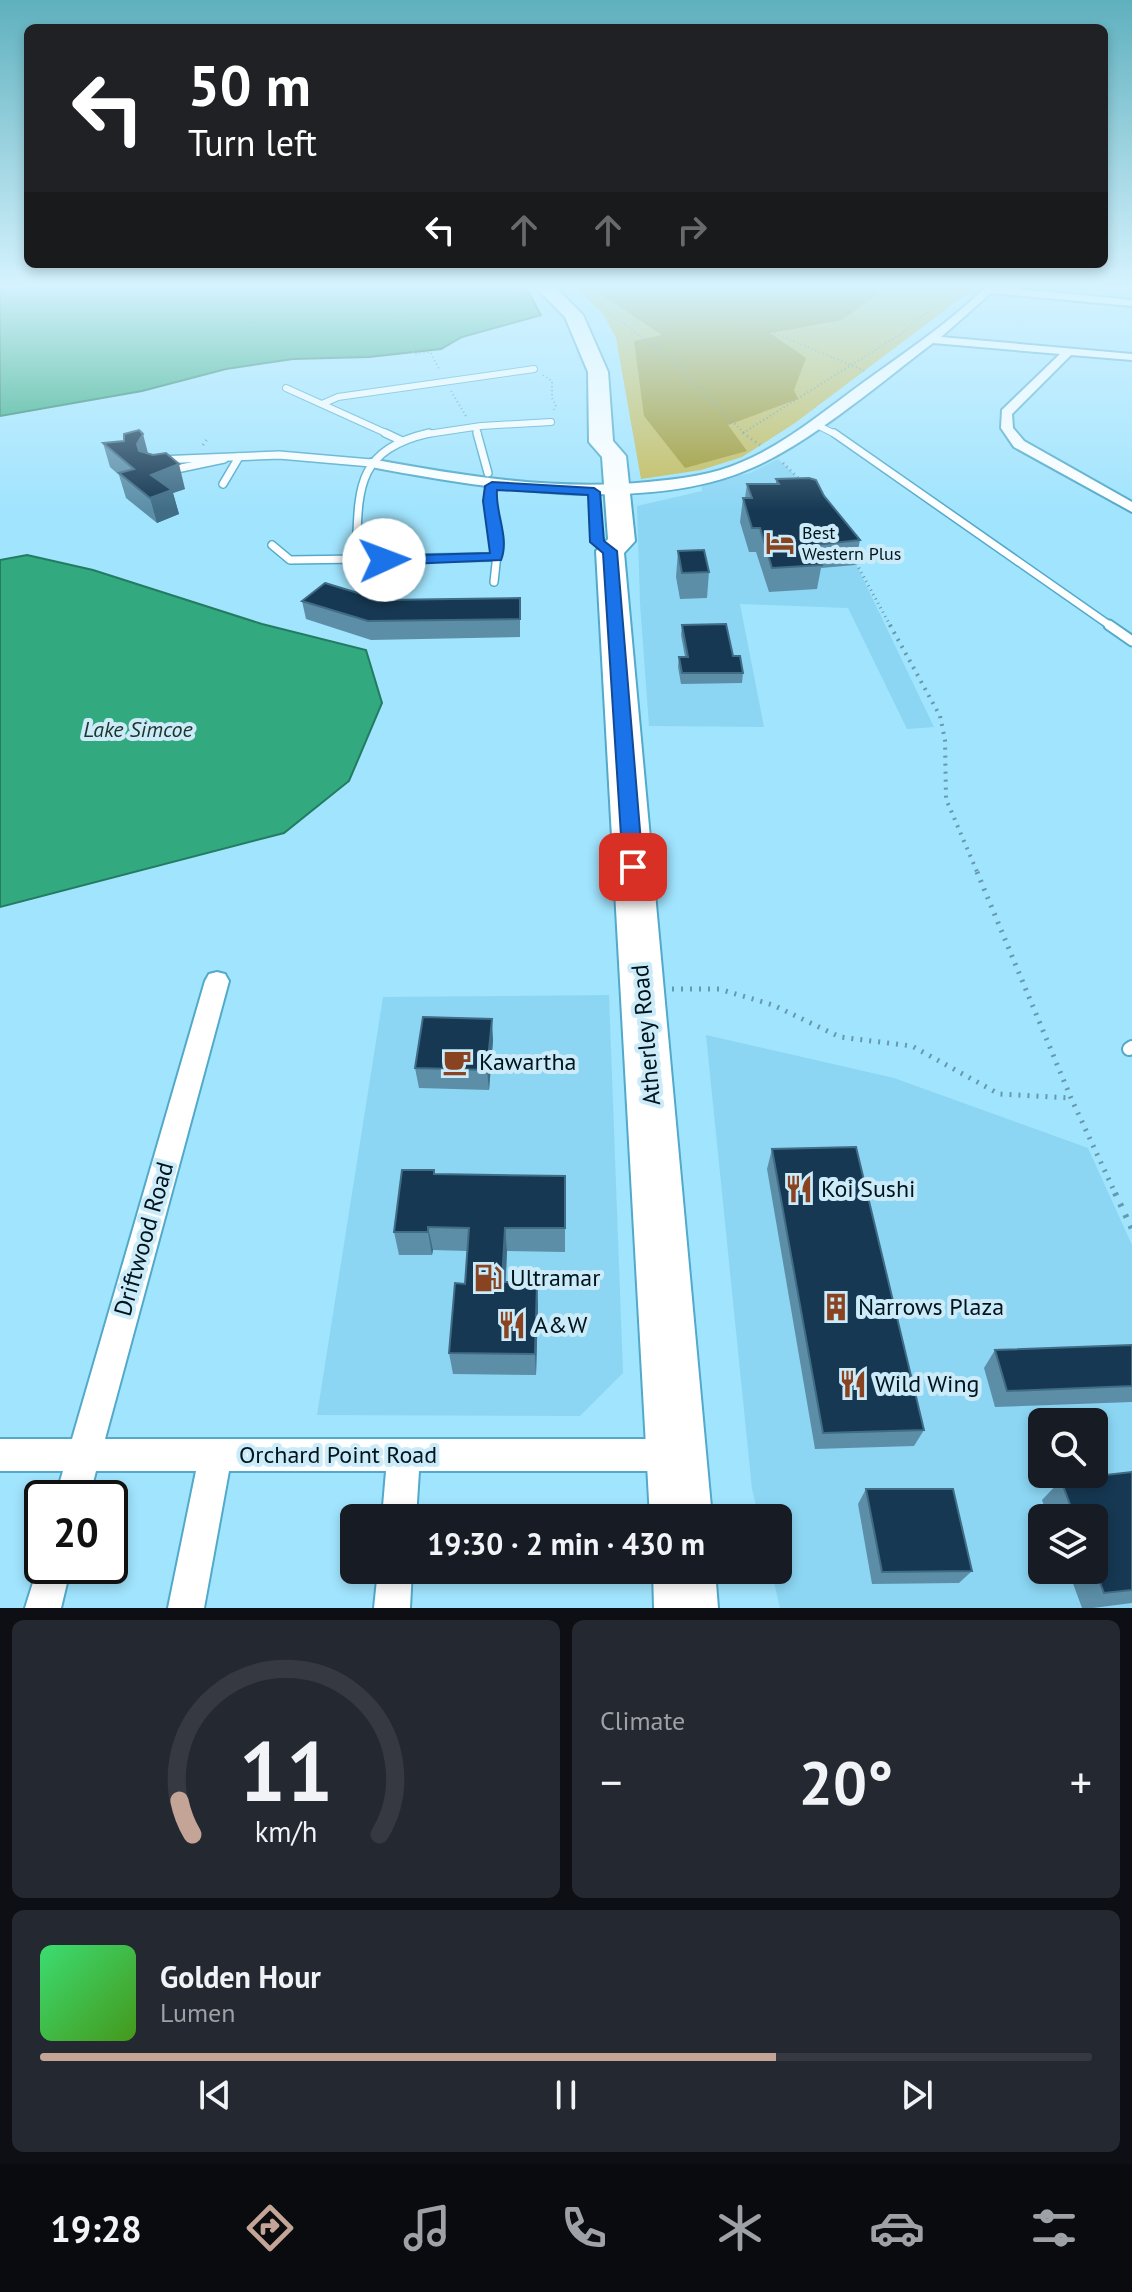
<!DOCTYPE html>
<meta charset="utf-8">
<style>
:root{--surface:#171b24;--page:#242831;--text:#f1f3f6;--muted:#9ea1a6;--line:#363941;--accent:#c3a496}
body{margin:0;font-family:"PT Sans",sans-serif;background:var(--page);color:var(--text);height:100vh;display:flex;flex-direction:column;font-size:30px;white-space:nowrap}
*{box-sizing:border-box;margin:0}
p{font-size:26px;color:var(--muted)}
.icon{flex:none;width:44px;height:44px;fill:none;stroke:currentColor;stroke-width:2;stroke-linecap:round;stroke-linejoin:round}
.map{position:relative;height:1608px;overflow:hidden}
.drawer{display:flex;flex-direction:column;gap:12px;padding:12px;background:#0d0f14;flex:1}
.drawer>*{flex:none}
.banner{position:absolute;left:24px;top:24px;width:1084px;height:244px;border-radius:12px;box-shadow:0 4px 12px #0003;background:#202124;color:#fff;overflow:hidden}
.fabs{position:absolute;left:1028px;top:1408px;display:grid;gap:16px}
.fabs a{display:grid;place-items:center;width:80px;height:80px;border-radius:12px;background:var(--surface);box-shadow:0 4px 12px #0003;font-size:40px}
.speed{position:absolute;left:24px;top:1480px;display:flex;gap:16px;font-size:40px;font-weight:700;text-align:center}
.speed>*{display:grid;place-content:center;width:104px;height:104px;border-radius:50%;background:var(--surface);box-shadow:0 4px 12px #0003;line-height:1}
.speed .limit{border:4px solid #111;border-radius:12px;background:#fff;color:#111}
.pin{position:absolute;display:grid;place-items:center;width:68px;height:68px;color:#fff;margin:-34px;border-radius:16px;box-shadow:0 4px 12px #0006}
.me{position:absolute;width:88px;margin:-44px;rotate:88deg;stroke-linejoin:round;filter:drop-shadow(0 0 6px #0008)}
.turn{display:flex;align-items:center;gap:28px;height:168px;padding:0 32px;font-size:36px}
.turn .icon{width:104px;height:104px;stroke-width:2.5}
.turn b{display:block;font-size:56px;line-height:68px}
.lanes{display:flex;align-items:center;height:76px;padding:0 32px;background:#0003;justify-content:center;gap:40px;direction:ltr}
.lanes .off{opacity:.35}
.big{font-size:60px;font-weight:800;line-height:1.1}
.drawer .tile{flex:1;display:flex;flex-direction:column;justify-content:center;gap:12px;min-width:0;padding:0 28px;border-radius:12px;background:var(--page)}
.drawer .dial{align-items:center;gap:0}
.dial svg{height:208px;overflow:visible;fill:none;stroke:var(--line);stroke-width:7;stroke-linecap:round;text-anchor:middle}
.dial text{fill:var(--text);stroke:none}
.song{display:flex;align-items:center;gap:24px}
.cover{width:96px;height:96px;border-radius:12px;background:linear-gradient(135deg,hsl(140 70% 55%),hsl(100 70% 35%))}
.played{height:8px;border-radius:4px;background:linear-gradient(90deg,var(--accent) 70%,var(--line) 70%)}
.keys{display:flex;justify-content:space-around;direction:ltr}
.heat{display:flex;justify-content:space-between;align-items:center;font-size:44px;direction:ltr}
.drawer .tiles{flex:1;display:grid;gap:12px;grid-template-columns:1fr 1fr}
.tile:last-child{grid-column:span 2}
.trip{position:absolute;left:340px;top:1504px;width:452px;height:80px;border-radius:12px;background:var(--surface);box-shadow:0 4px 12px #0003;font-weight:800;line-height:80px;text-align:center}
.menu{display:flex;height:128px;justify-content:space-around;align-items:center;background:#090b0e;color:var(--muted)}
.menu .icon{width:56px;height:56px}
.menu .on{color:var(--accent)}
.menu b{font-size:36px;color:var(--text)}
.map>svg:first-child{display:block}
</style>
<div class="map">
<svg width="1132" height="1608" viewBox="0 0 1132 1608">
<rect width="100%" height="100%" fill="#a1e4fe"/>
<g fill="#8cd6f4" fill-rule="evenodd">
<polygon points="778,459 796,476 856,564 934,727 907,729 848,608 740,604 764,727 649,726 640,603 637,506 702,491 701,484 750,473"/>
<polygon points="609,995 623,1373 580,1416 317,1415 383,997"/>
<path d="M706 1035 894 1078 1088 1148 1132 1245V1608H780L771 1570H778V1518H759L752 1489ZM1042 1422H1094V1474H1042ZM1042 1518H1094V1570H1042Z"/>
</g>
<polygon fill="#c4bc5d" points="573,286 977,286 795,423 742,457 701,470 641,479 616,338 603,314"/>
<polygon fill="#a29931" points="588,286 890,286 842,320 770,333 806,358 794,390 798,399 728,425 747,451 685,468 644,416 634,341 662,335"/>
<g fill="#32a97f" stroke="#237c62" stroke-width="2">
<polygon points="0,286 520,286 529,293 541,315 462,337 441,349 369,357 293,359 226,369 142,391 0,416"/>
<polygon points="27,555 93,570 262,624 366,650 382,703 349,781 284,833 0,907 0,560"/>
</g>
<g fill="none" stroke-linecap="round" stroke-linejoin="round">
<defs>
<g id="lane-far3">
<polyline points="286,388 390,435"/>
<polyline points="322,404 338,397 534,369"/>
<polyline points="815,424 837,435"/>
<polyline points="476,428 478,435"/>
<polyline points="421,435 481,426 551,422"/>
</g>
<g id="lane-far2">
<polyline points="385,433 400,440"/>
<polyline points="477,433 488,473"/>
<polyline points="834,433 1112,627"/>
<polyline points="158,460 279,455 371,463"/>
<polyline points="167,471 224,459"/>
<polyline points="223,484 239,457"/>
<polyline points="492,486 490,501 498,545 494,582"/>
<polyline points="272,545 290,560 497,557"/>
<path d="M356 561C359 493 352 451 429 433"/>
</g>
<polyline id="lane-far1" points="1109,625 1132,641"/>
<polyline id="lane" points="1129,1049 1132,1047"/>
<g id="street">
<path d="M987 286 1132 300V306L991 293 941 337 1132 354V360L1071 355 1012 414 1013 428 1024 441 1132 502V512L1014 447 1001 428 1002 410 1060 354 933 343C880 383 814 440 754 467 647 516 483 488 371 467L364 463 371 459C463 476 554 491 648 482 680 479 713 475 742 462 787 443 824 411 864 382 907 351 949 323 987 286Z"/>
<polygon points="217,972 225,974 229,981 105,1439 673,1439 685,1443 689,1455 685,1467 673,1471 419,1471 416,1518 382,1518 386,1471 229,1471 204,1608 168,1608 196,1471 96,1471 89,1498 55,1498 63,1471 0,1471 0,1439 72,1439 205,981 209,974"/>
<polygon points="42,1554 42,1566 71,1566 61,1608 25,1608"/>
<polygon points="378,1570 412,1570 410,1608 374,1608"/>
</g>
<g id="highway">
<polygon points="534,286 554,286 583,315 608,372 613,441 626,456 635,541 624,553 712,1518 650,1518 596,551 608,539 602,457 589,442 588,372 565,317"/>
<polygon points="653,1570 715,1570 718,1608 654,1608"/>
</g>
</defs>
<use href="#lane-far3" stroke="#52a9c9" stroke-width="8"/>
<use href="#lane-far2" stroke="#52a9c9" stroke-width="10"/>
<use href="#lane-far1" stroke="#52a9c9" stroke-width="13"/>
<use href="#lane" stroke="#52a9c9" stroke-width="16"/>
<use href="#street" stroke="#52a9c9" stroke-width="4"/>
<use href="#highway" stroke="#52a9c9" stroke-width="4"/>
<g stroke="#6799ad" stroke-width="2" stroke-dasharray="1 3" stroke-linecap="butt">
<polyline points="574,286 673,361 746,435"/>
<polyline points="680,286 705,300"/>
<polyline points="766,286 705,300 755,325 865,371"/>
<polyline points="399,310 414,354 430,352 439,369"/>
<polyline points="543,375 552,381 552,398 556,405 553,412"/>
<polyline points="451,391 467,418"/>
<polyline points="743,433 904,332 957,286"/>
</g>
<g stroke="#6799ad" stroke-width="3" stroke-dasharray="1 4" stroke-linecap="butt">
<polyline points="743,433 760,445"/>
<polyline points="203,445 208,438"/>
<polyline points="783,463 802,482"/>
<polyline points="854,559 891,627"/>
</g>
<polyline stroke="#6799ad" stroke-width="4" stroke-dasharray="2 6" stroke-linecap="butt" points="890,625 940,716 945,740 946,799 978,874"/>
<g stroke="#6799ad" stroke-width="5" stroke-dasharray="2 7" stroke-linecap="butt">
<polyline points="977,872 1071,1098 1116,1195"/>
<polyline points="672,989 719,989 773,1005 840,1037 912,1046 999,1094 1071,1098"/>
</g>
<polyline stroke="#6799ad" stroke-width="6" stroke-dasharray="3 9" stroke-linecap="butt" points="1115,1193 1132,1229"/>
<use href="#lane-far3" stroke="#fff" stroke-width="6"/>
<use href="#lane-far2" stroke="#fff" stroke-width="7"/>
<use href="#lane-far1" stroke="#fff" stroke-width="9"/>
<use href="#lane" stroke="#fff" stroke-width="12"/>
<use href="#street" fill="#fff" fill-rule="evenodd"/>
<use href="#highway" fill="#fff" fill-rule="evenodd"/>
</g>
<g fill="#5c8ea8">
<polygon points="103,443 148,454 185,489 173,493 179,514 157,523 126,498 119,475 110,467"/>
<polygon points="776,479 824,496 860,540 855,565 821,568 817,589 769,592 756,552 749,552 740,522 743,498 745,498 747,484 776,484"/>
<polygon points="678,551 709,572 707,598 680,599 676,577"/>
<polygon points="520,598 520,637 371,640 306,619 302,601"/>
<polygon points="682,625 733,656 743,673 742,683 681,684 678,667 679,657 685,657 681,635"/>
<polygon points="493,1040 489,1090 419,1088 415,1068"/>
<polygon points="772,1149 924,1430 914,1446 815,1449 767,1169"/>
<polygon points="435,1174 565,1176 565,1252 507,1251 506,1282 538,1305 536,1375 453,1374 449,1353 465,1284 467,1251 433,1250 432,1255 399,1255 394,1232"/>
<polygon points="1132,1345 1132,1402 995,1407 984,1368 995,1350"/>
<polygon points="1132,1472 1132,1603 1093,1608 1082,1608 1068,1570 1094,1570 1094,1518 1048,1518 1042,1500 1061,1480"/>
<polygon points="866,1489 972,1571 959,1583 872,1584 858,1504"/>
</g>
<g fill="#406c86">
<polygon points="143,434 149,457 144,468 137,444"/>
<polygon points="179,464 185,489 173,493 179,514 157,523 150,498 151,475"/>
<polygon points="492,1019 493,1040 489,1090 487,1070"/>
<polygon points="428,1227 433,1250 432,1255 428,1232"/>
<polygon points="505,1228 507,1251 504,1305 502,1282"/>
<polygon points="537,1282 538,1305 536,1375 535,1354"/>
</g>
<g fill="#163852" stroke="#406c86" stroke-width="2">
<polygon points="139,430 143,434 137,444 139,451 153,455 166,453 179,464 151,475 172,490 150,498 119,473 134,469 103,443 124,441 124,434"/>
<polygon points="809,478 816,480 824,496 860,540 814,545 822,565 772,568 760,528 752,528 743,498 752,498 747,484 779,484 776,479"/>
<polygon points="704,550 709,572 682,573 678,551"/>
<polygon points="325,583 381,600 520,598 520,619 368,621 302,601"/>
<polygon points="726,624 733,656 740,656 743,673 682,673 679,657 688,657 682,625"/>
<polygon points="423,1017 492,1019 487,1070 415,1068"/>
<polygon points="856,1147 924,1430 823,1433 772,1149"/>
<polygon points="402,1170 434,1170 434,1174 565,1176 565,1228 505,1228 502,1282 537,1282 535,1354 449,1353 455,1283 465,1284 469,1228 428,1227 428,1232 394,1232"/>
<polygon points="1132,1345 1132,1386 1007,1391 995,1350"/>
<polygon points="1132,1472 1132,1590 1104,1593 1094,1567 1094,1518 1075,1518 1061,1480"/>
<polygon points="866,1489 953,1489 972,1571 882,1572"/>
</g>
<linearGradient id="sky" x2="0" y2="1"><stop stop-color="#5fb0be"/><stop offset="0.56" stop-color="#d5f3ff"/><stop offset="1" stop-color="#d5f3ff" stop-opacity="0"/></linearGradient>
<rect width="1132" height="511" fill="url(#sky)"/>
<path fill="#1a73e8" stroke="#114b97" stroke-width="2" d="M492 482 594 488 600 492 604 541 617 551 643 867 640 872 633 874 623 867 603 553 590 542 588 495 497 490C495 513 510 538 501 560L384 565 377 560 384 556 490 553 483 501 485 486Z"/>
<defs>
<symbol id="hotel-bare" viewBox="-9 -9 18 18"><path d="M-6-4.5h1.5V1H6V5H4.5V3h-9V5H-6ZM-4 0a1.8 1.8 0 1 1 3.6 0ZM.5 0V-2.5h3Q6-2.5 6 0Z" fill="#8a4321" stroke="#cbebf9" stroke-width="2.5" paint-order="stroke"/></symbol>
<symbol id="cafe-bare" viewBox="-9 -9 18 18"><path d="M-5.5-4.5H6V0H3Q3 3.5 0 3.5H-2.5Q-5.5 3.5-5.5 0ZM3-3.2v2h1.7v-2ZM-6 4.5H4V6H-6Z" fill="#8a4321" stroke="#cbebf9" stroke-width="2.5" paint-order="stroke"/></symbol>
<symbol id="restaurant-bare" viewBox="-9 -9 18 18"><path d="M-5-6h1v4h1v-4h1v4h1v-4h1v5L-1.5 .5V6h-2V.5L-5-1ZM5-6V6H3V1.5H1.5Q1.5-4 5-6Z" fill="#8a4321" stroke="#cbebf9" stroke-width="2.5" paint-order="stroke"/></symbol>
<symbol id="fuel-bare" viewBox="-9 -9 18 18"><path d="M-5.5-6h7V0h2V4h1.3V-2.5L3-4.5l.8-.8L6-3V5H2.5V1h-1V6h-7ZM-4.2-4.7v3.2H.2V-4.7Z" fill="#8a4321" stroke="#cbebf9" stroke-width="2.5" paint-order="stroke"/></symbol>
<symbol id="building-bare" viewBox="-9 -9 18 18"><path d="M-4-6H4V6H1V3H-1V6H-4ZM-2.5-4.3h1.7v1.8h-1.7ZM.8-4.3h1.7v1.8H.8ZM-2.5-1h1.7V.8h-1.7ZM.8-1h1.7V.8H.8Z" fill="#8a4321" stroke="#cbebf9" stroke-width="2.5" paint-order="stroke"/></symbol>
</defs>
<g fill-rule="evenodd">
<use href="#hotel-bare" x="760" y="523" width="40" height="40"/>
<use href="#cafe-bare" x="437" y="1042" width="40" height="40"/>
<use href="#restaurant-bare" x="779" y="1169" width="40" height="40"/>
<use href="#fuel-bare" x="468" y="1258" width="40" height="40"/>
<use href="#building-bare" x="816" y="1287" width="40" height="40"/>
<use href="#restaurant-bare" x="492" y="1305" width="40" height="40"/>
<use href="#restaurant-bare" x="833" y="1364" width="40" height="40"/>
</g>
<g text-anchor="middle" stroke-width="8" stroke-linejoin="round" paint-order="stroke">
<g font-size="18" fill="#00141d" stroke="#cbebf9" text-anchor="start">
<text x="802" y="539">Best<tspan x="802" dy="21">Western Plus</tspan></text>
</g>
<g font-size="22" font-style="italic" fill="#1d352b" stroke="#cbebf9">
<text x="138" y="737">Lake Simcoe</text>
</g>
<g font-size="24" fill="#00141d" stroke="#cbebf9">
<text transform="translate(646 1035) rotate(-95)" y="8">Atherley Road</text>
<text transform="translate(144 1239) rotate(-74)" y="8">Driftwood Road</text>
<text x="338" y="1463">Orchard Point Road</text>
</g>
<g font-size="24" fill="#00141d" stroke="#cbebf9" text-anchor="start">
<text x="479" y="1070">Kawartha</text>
<text x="821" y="1197">Koi Sushi</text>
<text x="510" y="1286">Ultramar</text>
<text x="858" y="1315">Narrows Plaza</text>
<text x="534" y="1333">A&amp;W</text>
<text x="875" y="1392">Wild Wing</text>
</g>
</g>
</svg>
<div class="fabs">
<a><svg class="icon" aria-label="search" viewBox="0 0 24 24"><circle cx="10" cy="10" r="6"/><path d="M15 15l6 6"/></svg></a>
<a><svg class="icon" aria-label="layers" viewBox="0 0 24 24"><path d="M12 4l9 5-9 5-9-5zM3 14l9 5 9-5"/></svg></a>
</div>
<div class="speed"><div class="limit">20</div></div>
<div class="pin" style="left:633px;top:867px;background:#d93025"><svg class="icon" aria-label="arrive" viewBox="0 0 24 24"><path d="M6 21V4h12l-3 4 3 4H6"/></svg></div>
<svg class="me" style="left:384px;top:560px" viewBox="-20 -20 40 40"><circle r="19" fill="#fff"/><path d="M0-13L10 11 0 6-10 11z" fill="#1a73e8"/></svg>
<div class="trip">19:30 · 2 min · 430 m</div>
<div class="banner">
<div class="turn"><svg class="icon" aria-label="left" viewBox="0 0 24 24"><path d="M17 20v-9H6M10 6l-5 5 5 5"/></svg><div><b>50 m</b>Turn left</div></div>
<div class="lanes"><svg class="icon" aria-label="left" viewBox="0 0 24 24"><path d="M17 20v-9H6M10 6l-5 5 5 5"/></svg><svg class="icon off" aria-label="ahead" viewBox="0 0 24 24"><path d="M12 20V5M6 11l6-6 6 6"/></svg><svg class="icon off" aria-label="ahead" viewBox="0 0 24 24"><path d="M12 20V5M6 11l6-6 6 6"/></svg><svg class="icon off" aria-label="right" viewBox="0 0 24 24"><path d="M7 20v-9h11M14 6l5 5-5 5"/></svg></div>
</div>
</div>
<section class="drawer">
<div class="tiles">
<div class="tile dial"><svg viewBox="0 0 100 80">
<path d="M14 69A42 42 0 1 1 86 69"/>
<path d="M14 69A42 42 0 0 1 9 56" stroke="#c3a496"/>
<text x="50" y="56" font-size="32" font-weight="700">11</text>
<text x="50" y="72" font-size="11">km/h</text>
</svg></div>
<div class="tile"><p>Climate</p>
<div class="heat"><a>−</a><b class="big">20°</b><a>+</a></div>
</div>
<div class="tile">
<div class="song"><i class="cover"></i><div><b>Golden Hour</b><p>Lumen</p></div></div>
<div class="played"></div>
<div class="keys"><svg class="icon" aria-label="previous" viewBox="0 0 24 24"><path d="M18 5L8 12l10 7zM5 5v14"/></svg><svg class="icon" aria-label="pause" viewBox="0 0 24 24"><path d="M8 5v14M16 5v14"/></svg><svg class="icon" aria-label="next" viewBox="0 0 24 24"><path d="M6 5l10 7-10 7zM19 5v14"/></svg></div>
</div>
</div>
</section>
<nav class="menu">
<b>19:28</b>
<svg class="icon on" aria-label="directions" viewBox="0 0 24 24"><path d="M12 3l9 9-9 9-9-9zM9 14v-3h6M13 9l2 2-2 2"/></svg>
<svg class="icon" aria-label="music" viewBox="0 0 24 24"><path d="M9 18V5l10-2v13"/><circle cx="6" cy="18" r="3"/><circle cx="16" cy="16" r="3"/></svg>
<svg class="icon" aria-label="phone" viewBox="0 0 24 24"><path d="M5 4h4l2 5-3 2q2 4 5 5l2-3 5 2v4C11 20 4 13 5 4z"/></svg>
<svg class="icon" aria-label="climate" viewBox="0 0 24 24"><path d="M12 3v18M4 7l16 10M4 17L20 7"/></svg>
<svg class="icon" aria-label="car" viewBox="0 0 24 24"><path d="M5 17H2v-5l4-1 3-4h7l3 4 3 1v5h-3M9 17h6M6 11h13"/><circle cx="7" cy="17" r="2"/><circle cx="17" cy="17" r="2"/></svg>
<svg class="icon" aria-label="filters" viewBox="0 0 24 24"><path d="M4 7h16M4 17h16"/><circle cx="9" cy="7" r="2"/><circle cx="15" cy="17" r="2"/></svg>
</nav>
